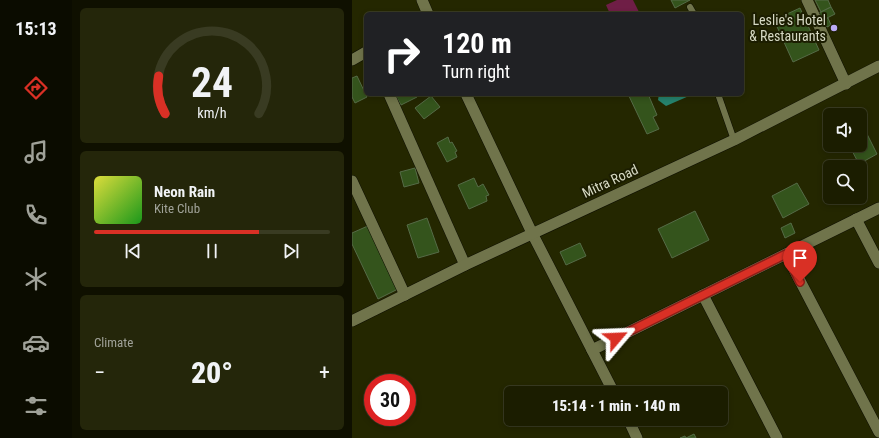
<!DOCTYPE html>
<meta charset="utf-8">
<style>
:root{--surface:#1b1d00;--page:#24260a;--text:#f1f3f6;--muted:#a0a299;--line:#393b22;--accent:#d93025}
body{margin:0;font-family:"Roboto Condensed",sans-serif;background:var(--page);color:var(--text);height:100vh;display:flex;flex-direction:column;font-size:15px;white-space:nowrap}
*{box-sizing:border-box;margin:0}
p{font-size:13px;color:var(--muted)}
.icon{flex:none;width:22px;height:22px;fill:none;stroke:currentColor;stroke-width:2;stroke-linecap:round;stroke-linejoin:round}
.map{position:relative;flex:1;overflow:hidden}
.sheet{display:flex;flex-direction:column;gap:8px;padding:8px;background:#0f1000;width:280px}
.sheet>*{flex:none}
.banner{position:absolute;left:12px;top:12px;width:380px;height:84px;border-radius:6px;box-shadow:0 2px 6px #0003,0 0 0 1px var(--line);background:#202124;color:#fff;overflow:hidden}
.fabs{position:absolute;left:471px;top:108px;display:grid;gap:8px}
.fabs a{display:grid;place-items:center;width:44px;height:44px;border-radius:6px;background:var(--surface);box-shadow:0 2px 6px #0003,0 0 0 1px var(--line);font-size:20px}
.speed{position:absolute;left:12px;top:374px;display:flex;gap:8px;font-size:20px;font-weight:700;text-align:center}
.speed>*{display:grid;place-content:center;width:52px;height:52px;border-radius:50%;background:var(--surface);box-shadow:0 2px 6px #0003,0 0 0 1px var(--line);line-height:1}
.speed .limit{border:6px solid #d22;background:#fff;color:#111}
.pin{position:absolute;display:grid;place-items:center;width:34px;height:34px;color:#fff;margin:-41px -17px;border-radius:50% 50% 50% 0;rotate:-45deg;box-shadow:0 0 4px #0007}
.pin .icon{rotate:45deg}
.me{position:absolute;width:44px;margin:-22px;rotate:64deg;stroke-linejoin:round;filter:drop-shadow(0 0 3px #0008)}
.turn{display:flex;align-items:center;gap:14px;height:84px;padding:0 12px;font-size:18px}
.turn .icon{width:52px;height:52px;stroke-width:2.5}
.turn b{display:block;font-size:28px;line-height:34px}
.big{font-size:30px;font-weight:800;line-height:1.1}
.sheet .widget{flex:1;display:flex;flex-direction:column;justify-content:center;gap:6px;min-width:0;padding:0 14px;border-radius:6px;background:var(--page)}
.sheet .dial{align-items:center;gap:0}
.dial svg{height:104px;overflow:visible;fill:none;stroke:var(--line);stroke-width:7;stroke-linecap:round;text-anchor:middle}
.dial text{fill:var(--text);stroke:none}
.song{display:flex;align-items:center;gap:12px}
.cover{width:48px;height:48px;border-radius:6px;background:linear-gradient(135deg,hsl(60 70% 55%),hsl(120 70% 35%))}
.played{height:4px;border-radius:2px;background:linear-gradient(90deg,var(--accent) 70%,var(--line) 70%)}
.keys{display:flex;justify-content:space-around;direction:ltr}
.heat{display:flex;justify-content:space-between;align-items:center;font-size:22px;direction:ltr}
.trip{position:absolute;left:152px;top:386px;width:224px;height:40px;border-radius:6px;background:var(--surface);box-shadow:0 2px 6px #0003,0 0 0 1px var(--line);font-weight:800;line-height:40px;text-align:center}
main{display:flex;flex:1;min-height:0}
.menu{display:flex;flex-direction:column;width:72px;justify-content:space-around;align-items:center;background:#0b0c00;color:var(--muted)}
.menu .icon{width:28px;height:28px}
.menu .current{color:var(--accent)}
.menu b{font-size:18px;color:var(--text)}
.map>svg:first-child{display:block}
</style>
<main>
<nav class="menu">
<b>15:13</b>
<svg class="icon current" aria-label="directions" viewBox="0 0 24 24"><path d="M12 3l9 9-9 9-9-9zM9 14v-3h6M13 9l2 2-2 2"/></svg>
<svg class="icon" aria-label="music" viewBox="0 0 24 24"><path d="M9 18V5l10-2v13"/><circle cx="6" cy="18" r="3"/><circle cx="16" cy="16" r="3"/></svg>
<svg class="icon" aria-label="phone" viewBox="0 0 24 24"><path d="M5 4h4l2 5-3 2q2 4 5 5l2-3 5 2v4C11 20 4 13 5 4z"/></svg>
<svg class="icon" aria-label="climate" viewBox="0 0 24 24"><path d="M12 3v18M4 7l16 10M4 17L20 7"/></svg>
<svg class="icon" aria-label="car" viewBox="0 0 24 24"><path d="M5 17H2v-5l4-1 3-4h7l3 4 3 1v5h-3M9 17h6M6 11h13"/><circle cx="7" cy="17" r="2"/><circle cx="17" cy="17" r="2"/></svg>
<svg class="icon" aria-label="filters" viewBox="0 0 24 24"><path d="M4 7h16M4 17h16"/><circle cx="9" cy="7" r="2"/><circle cx="15" cy="17" r="2"/></svg>
</nav>
<section class="sheet">
<div class="widget dial"><svg viewBox="0 0 100 80">
<path d="M14 69A42 42 0 1 1 86 69"/>
<path d="M14 69A42 42 0 0 1 9 40" stroke="#d93025"/>
<text x="50" y="56" font-size="32" font-weight="700">24</text>
<text x="50" y="72" font-size="11">km/h</text>
</svg></div>
<div class="widget">
<div class="song"><i class="cover"></i><div><b>Neon Rain</b><p>Kite Club</p></div></div>
<div class="played"></div>
<div class="keys"><svg class="icon" aria-label="previous" viewBox="0 0 24 24"><path d="M18 5L8 12l10 7zM5 5v14"/></svg><svg class="icon" aria-label="pause" viewBox="0 0 24 24"><path d="M8 5v14M16 5v14"/></svg><svg class="icon" aria-label="next" viewBox="0 0 24 24"><path d="M6 5l10 7-10 7zM19 5v14"/></svg></div>
</div>
<div class="widget"><p>Climate</p>
<div class="heat"><a>−</a><b class="big">20°</b><a>+</a></div>
</div>
</section>
<div class="map">
<svg width="527" height="438" viewBox="0 0 527 438">
<rect width="100%" height="100%" fill="#242700"/>
<polygon fill="#6f1e46" points="265,0 281,0 288,14 258,14 254,5"/>
<polygon fill="#26836d" points="307,94 338,94 337,96 314,106 306,100"/>
<g fill="#34541c" stroke="#556b47">
<polygon points="319,0 338,0 323,8"/>
<polygon points="463,0 476,0 479,7 469,12"/>
<polygon points="479,7 483,14 471,20 467,13"/>
<polygon points="448,8 467,50 441,62 422,20"/>
<polygon points="476,18 479,25 475,27 471,21"/>
<polygon points="5,76 15,97 3,103 0,97 0,78"/>
<polygon points="43,94 64,94 65,97 49,105"/>
<polygon points="276,94 296,94 305,115 301,117 307,129 295,134"/>
<polygon points="79,96 88,107 72,119 63,108"/>
<polygon points="513,130 525,154 507,164 497,145 508,145 508,133"/>
<polygon points="96,137 98,143 100,142 105,151 103,152 105,157 95,162 85,143"/>
<polygon points="63,168 67,183 52,187 48,172"/>
<polygon points="122,178 126,187 131,184 137,195 134,196 135,201 117,209 106,185"/>
<polygon points="445,183 457,204 431,218 420,196"/>
<polygon points="343,211 357,240 320,258 306,229"/>
<polygon points="75,218 87,252 66,258 55,225"/>
<polygon points="439,223 443,233 433,238 429,228"/>
<polygon points="18,225 48,288 26,299 0,244 0,233"/>
<polygon points="228,243 234,256 214,265 208,252"/>
<polygon points="342,434 344,438 328,438 333,436 334,438"/>
</g>
<g fill="none" stroke-linecap="round" stroke-linejoin="round">
<defs>
<g id="service">
<polyline points="338,7 342,14"/>
<polyline points="366,94 382,140"/>
</g>
<g id="minor">
<polyline points="70,0 76,14"/>
<polyline points="455,0 494,84"/>
<polyline points="0,60 14,52"/>
<polyline points="37,94 113,265"/>
<polyline points="114,94 180,233 240,350"/>
<polyline points="0,181 53,295"/>
<polyline points="504,219 527,263"/>
<polyline points="434,254 527,432"/>
<polyline points="351,295 425,438"/>
<polyline points="262,393 240,350 527,208"/>
<polyline points="276,419 285,438"/>
</g>
<polyline id="tertiary" points="0,321 113,265 382,140 527,66"/>
</defs>
<use href="#service" stroke="#0e0f00" stroke-width="7"/>
<use href="#minor" stroke="#0e0f00" stroke-width="12"/>
<use href="#tertiary" stroke="#0e0f00" stroke-width="12"/>
<use href="#service" stroke="#70744b" stroke-width="6"/>
<use href="#minor" stroke="#70744b" stroke-width="11"/>
<use href="#tertiary" stroke="#70744b" stroke-width="11"/>
</g>
<g fill="none" stroke-linecap="round" stroke-linejoin="round">
<defs>
<polyline id="route" points="264,338 434,254 448,282"/>
</defs>
<use href="#route" stroke="#8d1f18" stroke-width="10"/>
<use href="#route" stroke="#d93025" stroke-width="7"/>
</g>
<circle fill="#bbaaf6" stroke="#1b1d00" stroke-width="1.5" cx="482" cy="28" r="4"/>
<g text-anchor="middle" stroke-width="4" stroke-linejoin="round" paint-order="stroke">
<g font-size="14" fill="#d6d9c3" stroke="#1b1d00" text-anchor="end">
<text x="474" y="25">Leslie's Hotel<tspan x="474" dy="16">&amp; Restaurants</tspan></text>
</g>
<g font-size="14" fill="#d6d9c3" stroke="#1b1d00">
<text transform="translate(258 181) rotate(-25)" y="5">Mitra Road</text>
</g>
</g>
</svg>
<div class="fabs">
<a><svg class="icon" aria-label="sound" viewBox="0 0 24 24"><path d="M4 9h4l5-4v14l-5-4H4zM17 9q2 3 0 6"/></svg></a>
<a><svg class="icon" aria-label="search" viewBox="0 0 24 24"><circle cx="10" cy="10" r="6"/><path d="M15 15l6 6"/></svg></a>
</div>
<div class="speed"><div class="limit">30</div></div>
<div class="pin" style="left:448px;top:282px;background:#d93025"><svg class="icon" aria-label="arrive" viewBox="0 0 24 24"><path d="M6 21V4h12l-3 4 3 4H6"/></svg></div>
<svg class="me" style="left:264px;top:338px" viewBox="-20 -20 40 40"><path d="M0-17L14 15 0 8-14 15z" fill="#d93025" stroke="#fff" stroke-width="4"/></svg>
<div class="trip">15:14 · 1 min · 140 m</div>
<div class="banner">
<div class="turn"><svg class="icon" aria-label="right" viewBox="0 0 24 24"><path d="M7 20v-9h11M14 6l5 5-5 5"/></svg><div><b>120 m</b>Turn right</div></div>
</div>
</div>
</main>
